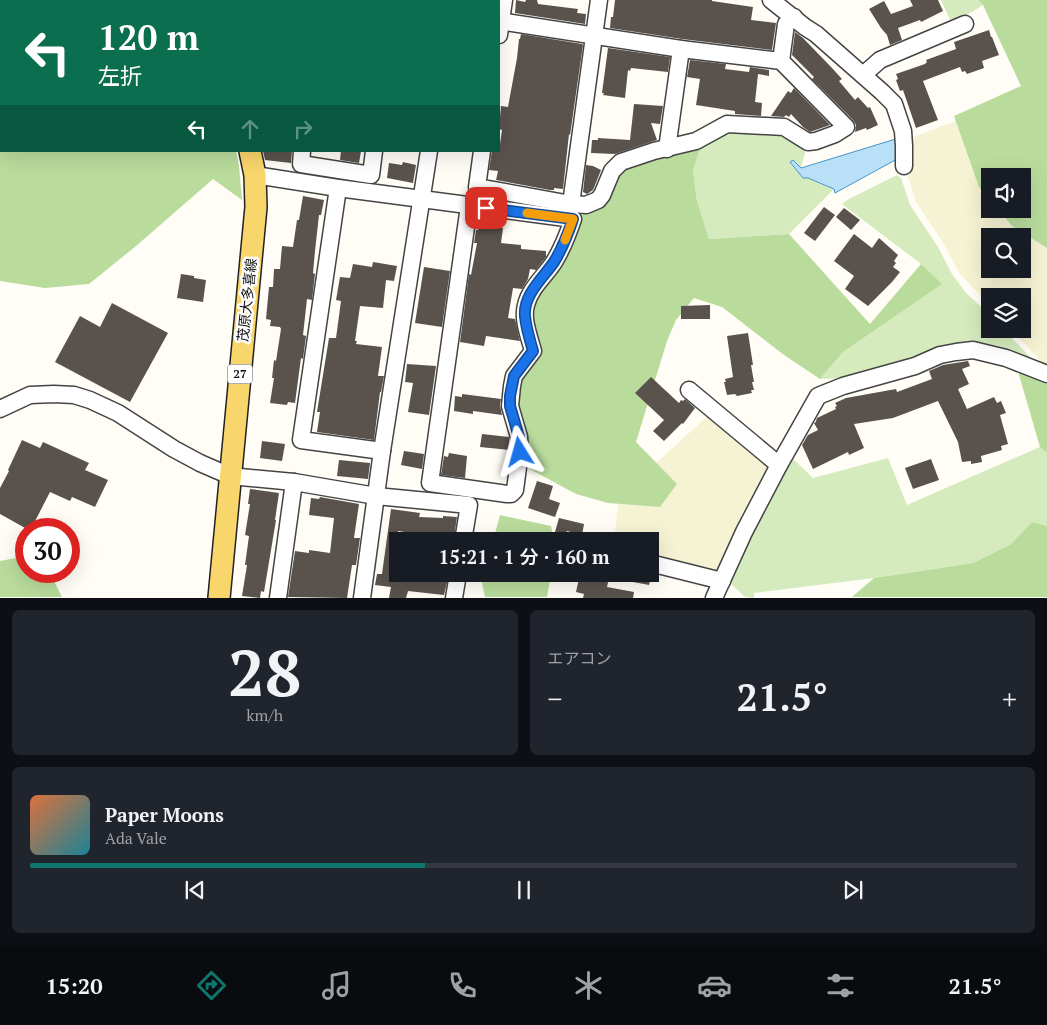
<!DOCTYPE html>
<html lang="ja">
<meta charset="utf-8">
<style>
:root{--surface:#171b24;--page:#20242c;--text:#f1f3f6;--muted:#9ea1a6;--line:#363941;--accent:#0f766e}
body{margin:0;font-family:"PT Serif","Noto Sans JP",serif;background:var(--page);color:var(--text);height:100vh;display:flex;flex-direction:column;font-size:19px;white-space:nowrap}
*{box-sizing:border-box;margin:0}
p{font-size:16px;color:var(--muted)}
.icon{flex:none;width:28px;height:28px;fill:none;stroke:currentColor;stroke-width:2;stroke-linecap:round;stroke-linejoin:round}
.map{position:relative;height:598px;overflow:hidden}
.sheet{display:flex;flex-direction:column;gap:12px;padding:12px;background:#0d0f14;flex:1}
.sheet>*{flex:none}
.top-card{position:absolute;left:0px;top:0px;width:500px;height:152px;box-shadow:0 5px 20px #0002;background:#0b6e4f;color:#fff;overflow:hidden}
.controls{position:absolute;left:981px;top:168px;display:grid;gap:10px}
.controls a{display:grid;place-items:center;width:50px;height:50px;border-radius:0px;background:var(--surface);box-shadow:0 5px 20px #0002;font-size:25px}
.speed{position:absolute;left:15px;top:518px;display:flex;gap:10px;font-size:25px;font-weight:700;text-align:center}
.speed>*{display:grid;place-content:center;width:65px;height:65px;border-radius:50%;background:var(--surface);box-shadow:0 5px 20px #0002;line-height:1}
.speed .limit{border:8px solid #d22;background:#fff;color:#111}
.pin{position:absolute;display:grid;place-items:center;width:42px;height:42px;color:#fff;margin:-21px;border-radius:10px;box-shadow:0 2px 8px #0006}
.me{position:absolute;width:55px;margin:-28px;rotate:352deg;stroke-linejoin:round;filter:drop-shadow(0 0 4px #0008)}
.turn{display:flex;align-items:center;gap:18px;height:105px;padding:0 15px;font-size:22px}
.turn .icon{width:65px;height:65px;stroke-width:2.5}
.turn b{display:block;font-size:35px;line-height:42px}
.lanes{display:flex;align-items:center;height:48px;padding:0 15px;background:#0003;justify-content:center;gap:25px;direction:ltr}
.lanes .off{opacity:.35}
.big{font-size:38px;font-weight:600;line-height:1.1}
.sheet .card{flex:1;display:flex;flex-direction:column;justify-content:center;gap:8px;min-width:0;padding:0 18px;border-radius:8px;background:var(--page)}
.sheet .dial{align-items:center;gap:0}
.dial b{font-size:65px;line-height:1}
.song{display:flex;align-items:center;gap:15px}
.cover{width:60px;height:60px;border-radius:8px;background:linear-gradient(135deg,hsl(20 70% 55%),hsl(190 70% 35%))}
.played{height:5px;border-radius:2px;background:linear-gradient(90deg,var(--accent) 40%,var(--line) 40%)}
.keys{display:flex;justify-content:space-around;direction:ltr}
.heat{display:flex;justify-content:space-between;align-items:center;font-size:28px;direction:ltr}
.sheet .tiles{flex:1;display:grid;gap:12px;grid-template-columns:1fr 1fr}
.card:last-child{grid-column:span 2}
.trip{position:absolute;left:389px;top:532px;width:270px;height:50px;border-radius:0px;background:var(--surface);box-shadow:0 5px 20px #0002;font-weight:600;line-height:50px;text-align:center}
.tab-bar{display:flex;height:80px;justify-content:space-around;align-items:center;background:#090b0e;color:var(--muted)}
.tab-bar .icon{width:35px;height:35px}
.tab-bar .current{color:var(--accent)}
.tab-bar b{font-size:22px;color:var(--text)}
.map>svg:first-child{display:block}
</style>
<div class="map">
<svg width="1047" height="598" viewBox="0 0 1047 598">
<rect width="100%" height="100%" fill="#fffdf5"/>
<g fill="#f6f3d4" fill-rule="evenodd">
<path d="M956 121 979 186 990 199V209H998L1012 226 1047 248V368L1011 329H1022V296H990V306L960 274 942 241 916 202 908 177 907 143 910 138ZM990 236H1022V269H990Z"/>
<polygon points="710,414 773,467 717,576 650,558 650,541 614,541 618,504 660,507 677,484 656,463"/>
</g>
<g fill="#d5ebbd">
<polygon points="941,0 978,0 983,5 952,24"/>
<polygon points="728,128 783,132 807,145 801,168 793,160 790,162 803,178 808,178 834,189 789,234 709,239 697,201 693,171 702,142"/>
<polygon points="897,175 901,178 910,205 938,247 952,274 966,293 990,315 990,329 1003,329 1033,360 1031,362 975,348 855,378 820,379 843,352 941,284 921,264 842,204 849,199"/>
<polygon points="1040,447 1047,453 1047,526 1032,522 1011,544 973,563 874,578 754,593 754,598 745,597 731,584 729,579 789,455 813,478 888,458 907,505"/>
</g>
<g fill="#b9dc9c">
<polygon points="0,0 183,0 184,1 1,1 1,151 236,151 239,166 242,200 213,179 136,246 89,284 45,288 0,281"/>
<polygon points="978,0 1047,0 1047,248 1012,226 998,209 1022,209 1022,176 990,176 990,199 979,187 954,116 1021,86 983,5"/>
<polygon points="702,142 693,171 697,201 709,239 789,234 870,324 921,264 942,284 843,352 820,379 784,355 722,307 694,298 676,320 667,341 636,442 677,484 660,507 608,503 576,494 528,468 522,469 513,398 529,364 531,304 549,275 582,215 589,209 615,172"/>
<polygon points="1017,368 1047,384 1047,453 1040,447"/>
<polygon points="500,515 551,526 554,541 493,541"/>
<polygon points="1032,522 1047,526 1047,597 852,597 874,578 973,563 1011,544"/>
<polygon points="26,556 26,571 49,571 62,597 0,597 0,561"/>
<polygon points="485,574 551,574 547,597 485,597 482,583"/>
</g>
<polygon fill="#b9e0f7" stroke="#3f96cf" points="899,138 899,158 835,193 834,189 808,178 803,178 790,162 793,160 801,168"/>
<g fill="#5a524d">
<polygon points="516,0 525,2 526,0 537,0 538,4 578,9 577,13 586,14 585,24 515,13"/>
<polygon points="615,0 712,0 712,1 753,7 751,20 776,23 772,50 682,39 610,28 611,17 613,17"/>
<polygon points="910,0 938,0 943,11 921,22 920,20 898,28 902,40 890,45 887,35 881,28 869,9 884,1 891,14 913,6"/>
<polygon points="989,30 991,37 992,37 999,55 982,61 984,68 967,74 965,71 962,72 960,67 923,81 938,120 916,128 903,90 900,91 896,80 898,79 896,74 925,64 927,62 926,60 956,49 954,42"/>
<polygon points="795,32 803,38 832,68 842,79 839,81 855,100 858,97 868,108 870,107 878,125 867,130 866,128 855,132 856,125 853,120 812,79 814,77 792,55"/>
<polygon points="521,34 582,44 583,45 570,135 569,134 563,189 554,188 554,190 550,190 496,180 498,171 489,170 492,151 499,151 502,130 499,129 501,106 508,107 517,58 519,39 520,39"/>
<polygon points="608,48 670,57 668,72 631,68 630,71 628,70 625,98 603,95 604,93 602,93"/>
<polygon points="690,60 726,64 725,69 749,72 750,67 769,70 769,76 758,74 755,102 762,103 761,116 735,114 735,111 696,105 700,79 687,77"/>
<polygon points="794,88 830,125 810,132 803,127 791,114 789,117 786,115 784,117 771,116 788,91 791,93"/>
<polygon points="634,104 663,106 660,124 651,123 657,140 615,154 591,153 592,140 598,140 598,138 630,140"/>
<polygon points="263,151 292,151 291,163 265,160"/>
<polygon points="341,151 361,151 359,163 340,160"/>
<polygon points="403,162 416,165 413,183 387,178 389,163 402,165"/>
<polygon points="586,165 593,166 601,170 593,190 587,194 583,192"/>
<polygon points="303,196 324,200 321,215 319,215 315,251 313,273 315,274 312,300 307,299 303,335 306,336 303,359 301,358 295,403 288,402 287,405 270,403 274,378 272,378 274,360 276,361 281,329 280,327 270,326 271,320 266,319 269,287 273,287 274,269 280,269 282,246 293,247 297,220 299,220"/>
<polygon points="824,207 835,215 815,241 804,233"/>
<polygon points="844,208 860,220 851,230 836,217"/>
<polygon points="479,226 503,228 501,243 521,245 521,249 546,251 546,257 536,270 530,269 528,279 522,289 513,288 508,318 515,319 520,341 486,336 484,346 460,342 469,274 471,275 477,243 474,243 476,230 478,230"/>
<polygon points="854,234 872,248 879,238 898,255 894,261 896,263 893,267 900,272 892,282 868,306 845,289 854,276 834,261"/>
<polygon points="373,262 397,266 394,281 386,280 383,308 360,306 355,341 357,341 356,344 382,347 378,376 384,376 381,392 380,392 374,440 317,432 320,412 317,412 329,338 336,338 341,301 336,300 340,277 350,278 353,264 372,267"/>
<polygon points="424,267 450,271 442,327 415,323"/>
<polygon points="181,274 194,276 194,278 206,280 203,302 177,298"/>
<polygon points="112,303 168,333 130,402 55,362 80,316 100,327"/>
<polygon points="710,305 710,319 681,319 681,306"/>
<polygon points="748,333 753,365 751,365 754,382 752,382 754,390 751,390 752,393 737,396 735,394 727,395 724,382 726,382 725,379 733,377 727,336"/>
<polygon points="968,361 970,366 962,369 969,384 958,389 967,409 994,397 997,403 1001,401 1006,413 1000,415 1008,444 1001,446 1002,450 981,456 982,462 971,464 971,461 962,462 958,442 938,401 893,418 854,424 864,448 849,455 848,452 813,469 802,445 808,435 818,430 814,423 816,422 816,421 817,418 836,409 835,407 837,406 835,403 846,398 896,389 897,392 932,379 929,371 943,365"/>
<polygon points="407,364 436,366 429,415 408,412 413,383 405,382"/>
<polygon points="651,377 679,403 681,400 683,401 685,399 695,408 683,424 682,423 664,441 653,431 664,420 635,393"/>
<polygon points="462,394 501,399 500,405 502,415 473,411 473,414 454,411 455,396 462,397"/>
<polygon points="482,434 509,437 510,450 480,447"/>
<polygon points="22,440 40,448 43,442 89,463 85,470 108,480 95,507 72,497 70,501 50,492 31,529 27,529 0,514 0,488 9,471 8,470"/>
<polygon points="262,441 285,444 282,461 260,458"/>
<polygon points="404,451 424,454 422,469 401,465"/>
<polygon points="449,453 467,456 465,478 441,475 444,456 448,457"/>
<polygon points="931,459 939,480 913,489 905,468"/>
<polygon points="339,460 370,463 368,479 337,476"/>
<polygon points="537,481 553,486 549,499 560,503 555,517 528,508"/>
<polygon points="250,489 279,493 275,520 276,520 264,592 261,591 260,598 242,596 247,565 245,565 249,536 245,535 250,504 248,504"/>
<polygon points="320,497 359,504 354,538 360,538 356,565 352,565 347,598 288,597 295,551 309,553 309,550 330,553 334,518 309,515 311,498 319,499"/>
<polygon points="391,509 420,513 419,517 443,518 443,516 457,517 454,537 449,537 449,538 424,536 424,535 398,531 398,574 414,574 437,576 436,580 447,582 444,595 408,591 406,598 389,598 391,587 375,585 377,574 382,574"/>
<polygon points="559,518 584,524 582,535 567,531 565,535 555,532"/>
<polygon points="580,574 610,574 607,587 634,592 633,598 583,598 584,594 576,592"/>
<polygon points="618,574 652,574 649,585 617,579"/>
</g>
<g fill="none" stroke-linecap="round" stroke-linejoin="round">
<defs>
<g id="minor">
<polyline points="356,0 364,1"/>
<polyline points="771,0 805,27 816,34 882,92 894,104 903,131 904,146 904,166"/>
<polyline points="321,1 321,0"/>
<polyline points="451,1 451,0"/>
<polyline points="499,35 504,0"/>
<polyline points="781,61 786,24 794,17"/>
<polyline points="863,75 880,60 965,24"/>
<polyline points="667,149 681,49"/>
<polyline points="302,151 301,164 371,175 374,151"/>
<polyline points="482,151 477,187 571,204 586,205 598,200 602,195 612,171 621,162 654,151 696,141 727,124 784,127 808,142 816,141 835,134 846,127 781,61 681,49 499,21"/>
<path d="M255 175 338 188 573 219C568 234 562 249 554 262 545 276 530 288 526 305 522 319 529 336 533 351L514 376 512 386 510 406 519 437 520 452 515 490 511 494H507L430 483 469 206"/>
<polyline points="338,188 301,440 382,451"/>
<polyline points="571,204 599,0"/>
<polyline points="689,390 779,465"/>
<polyline points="0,409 30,395 54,394 74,395 90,400 118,413 174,449 200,463 230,476 294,482 376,496 469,505 463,541"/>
<polyline points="650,563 722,581"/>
<polyline points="278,598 294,482"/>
<polyline points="362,598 382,451 429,151"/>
<polyline points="454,598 458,574"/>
<polyline points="714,598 744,532 779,465 818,396 843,386 915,366 940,355 956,352 973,350 1006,358 1047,374"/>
</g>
<g id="major">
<polyline points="201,0 201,1"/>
<polyline points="219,598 256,207 255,175 250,151"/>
</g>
</defs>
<use href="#minor" stroke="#444" stroke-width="19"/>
<use href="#major" stroke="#222" stroke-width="24"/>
<use href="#minor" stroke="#fff" stroke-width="16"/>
<use href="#major" stroke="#f9d66b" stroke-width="21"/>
</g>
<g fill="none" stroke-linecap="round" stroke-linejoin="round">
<defs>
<path id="route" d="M486 208 573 219C568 234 562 249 554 262 543 278 523 295 525 316 526 328 530 340 533 351L514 376 510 396V406L519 437 520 452"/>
</defs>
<use href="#route" stroke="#114b97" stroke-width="12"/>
<use href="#route" stroke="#1a73e8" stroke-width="9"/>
<polyline stroke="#f59e0b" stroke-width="9" points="527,213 573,219 565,240"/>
</g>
<g text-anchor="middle" stroke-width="5" stroke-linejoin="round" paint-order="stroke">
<rect fill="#fff" stroke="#585858" stroke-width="1" x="227.5" y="364.5" width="25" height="19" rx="4"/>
<g font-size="12" font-weight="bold" fill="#111">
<text x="240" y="378">27</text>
</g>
<g font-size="14" fill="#111" stroke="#fff">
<text transform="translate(247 300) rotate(-84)" y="5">茂原大多喜線</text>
</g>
</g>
</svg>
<div class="controls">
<a><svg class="icon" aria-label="sound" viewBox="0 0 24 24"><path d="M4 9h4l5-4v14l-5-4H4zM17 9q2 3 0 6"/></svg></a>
<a><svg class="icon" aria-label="search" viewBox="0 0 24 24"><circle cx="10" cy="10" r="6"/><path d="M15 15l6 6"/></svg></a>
<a><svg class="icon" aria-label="layers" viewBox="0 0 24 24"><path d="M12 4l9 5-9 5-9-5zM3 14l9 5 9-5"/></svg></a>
</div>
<div class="speed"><div class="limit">30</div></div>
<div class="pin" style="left:486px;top:208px;background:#d93025"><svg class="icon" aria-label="arrive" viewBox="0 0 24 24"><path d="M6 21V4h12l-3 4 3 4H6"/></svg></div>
<svg class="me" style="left:520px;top:452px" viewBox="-20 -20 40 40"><path d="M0-17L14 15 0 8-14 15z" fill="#1a73e8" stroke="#fff" stroke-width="4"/></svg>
<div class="trip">15:21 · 1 分 · 160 m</div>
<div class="top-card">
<div class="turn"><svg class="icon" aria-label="left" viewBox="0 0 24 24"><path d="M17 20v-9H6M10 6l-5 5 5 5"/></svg><div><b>120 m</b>左折</div></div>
<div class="lanes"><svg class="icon" aria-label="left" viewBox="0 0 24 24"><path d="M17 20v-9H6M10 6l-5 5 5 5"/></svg><svg class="icon off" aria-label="ahead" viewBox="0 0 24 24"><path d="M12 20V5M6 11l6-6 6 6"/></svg><svg class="icon off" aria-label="right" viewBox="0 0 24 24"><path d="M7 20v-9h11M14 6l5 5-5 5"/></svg></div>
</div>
</div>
<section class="sheet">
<div class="tiles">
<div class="card dial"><b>28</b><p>km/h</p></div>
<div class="card"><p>エアコン</p>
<div class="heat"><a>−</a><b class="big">21.5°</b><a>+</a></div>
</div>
<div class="card">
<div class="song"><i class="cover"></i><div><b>Paper Moons</b><p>Ada Vale</p></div></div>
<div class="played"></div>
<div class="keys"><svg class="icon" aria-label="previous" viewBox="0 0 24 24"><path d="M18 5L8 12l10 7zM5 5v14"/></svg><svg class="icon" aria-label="pause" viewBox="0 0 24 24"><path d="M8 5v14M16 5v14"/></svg><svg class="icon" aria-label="next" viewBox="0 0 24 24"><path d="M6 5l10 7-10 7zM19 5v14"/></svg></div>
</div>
</div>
</section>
<nav class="tab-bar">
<b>15:20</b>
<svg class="icon current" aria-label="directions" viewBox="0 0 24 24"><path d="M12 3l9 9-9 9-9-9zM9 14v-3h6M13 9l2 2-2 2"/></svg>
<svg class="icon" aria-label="music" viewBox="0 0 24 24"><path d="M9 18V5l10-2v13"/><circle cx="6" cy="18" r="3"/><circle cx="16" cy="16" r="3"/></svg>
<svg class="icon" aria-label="phone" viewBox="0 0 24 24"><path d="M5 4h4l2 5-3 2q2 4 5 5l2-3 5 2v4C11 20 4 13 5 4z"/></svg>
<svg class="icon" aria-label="climate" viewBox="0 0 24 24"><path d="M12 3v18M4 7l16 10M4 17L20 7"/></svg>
<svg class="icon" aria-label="car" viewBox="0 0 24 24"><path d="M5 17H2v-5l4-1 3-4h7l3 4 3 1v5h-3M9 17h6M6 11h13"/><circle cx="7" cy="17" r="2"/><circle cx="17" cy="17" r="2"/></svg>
<svg class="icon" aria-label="filters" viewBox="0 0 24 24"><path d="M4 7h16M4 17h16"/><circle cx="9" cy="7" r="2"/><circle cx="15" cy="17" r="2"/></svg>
<b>21.5°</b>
</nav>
